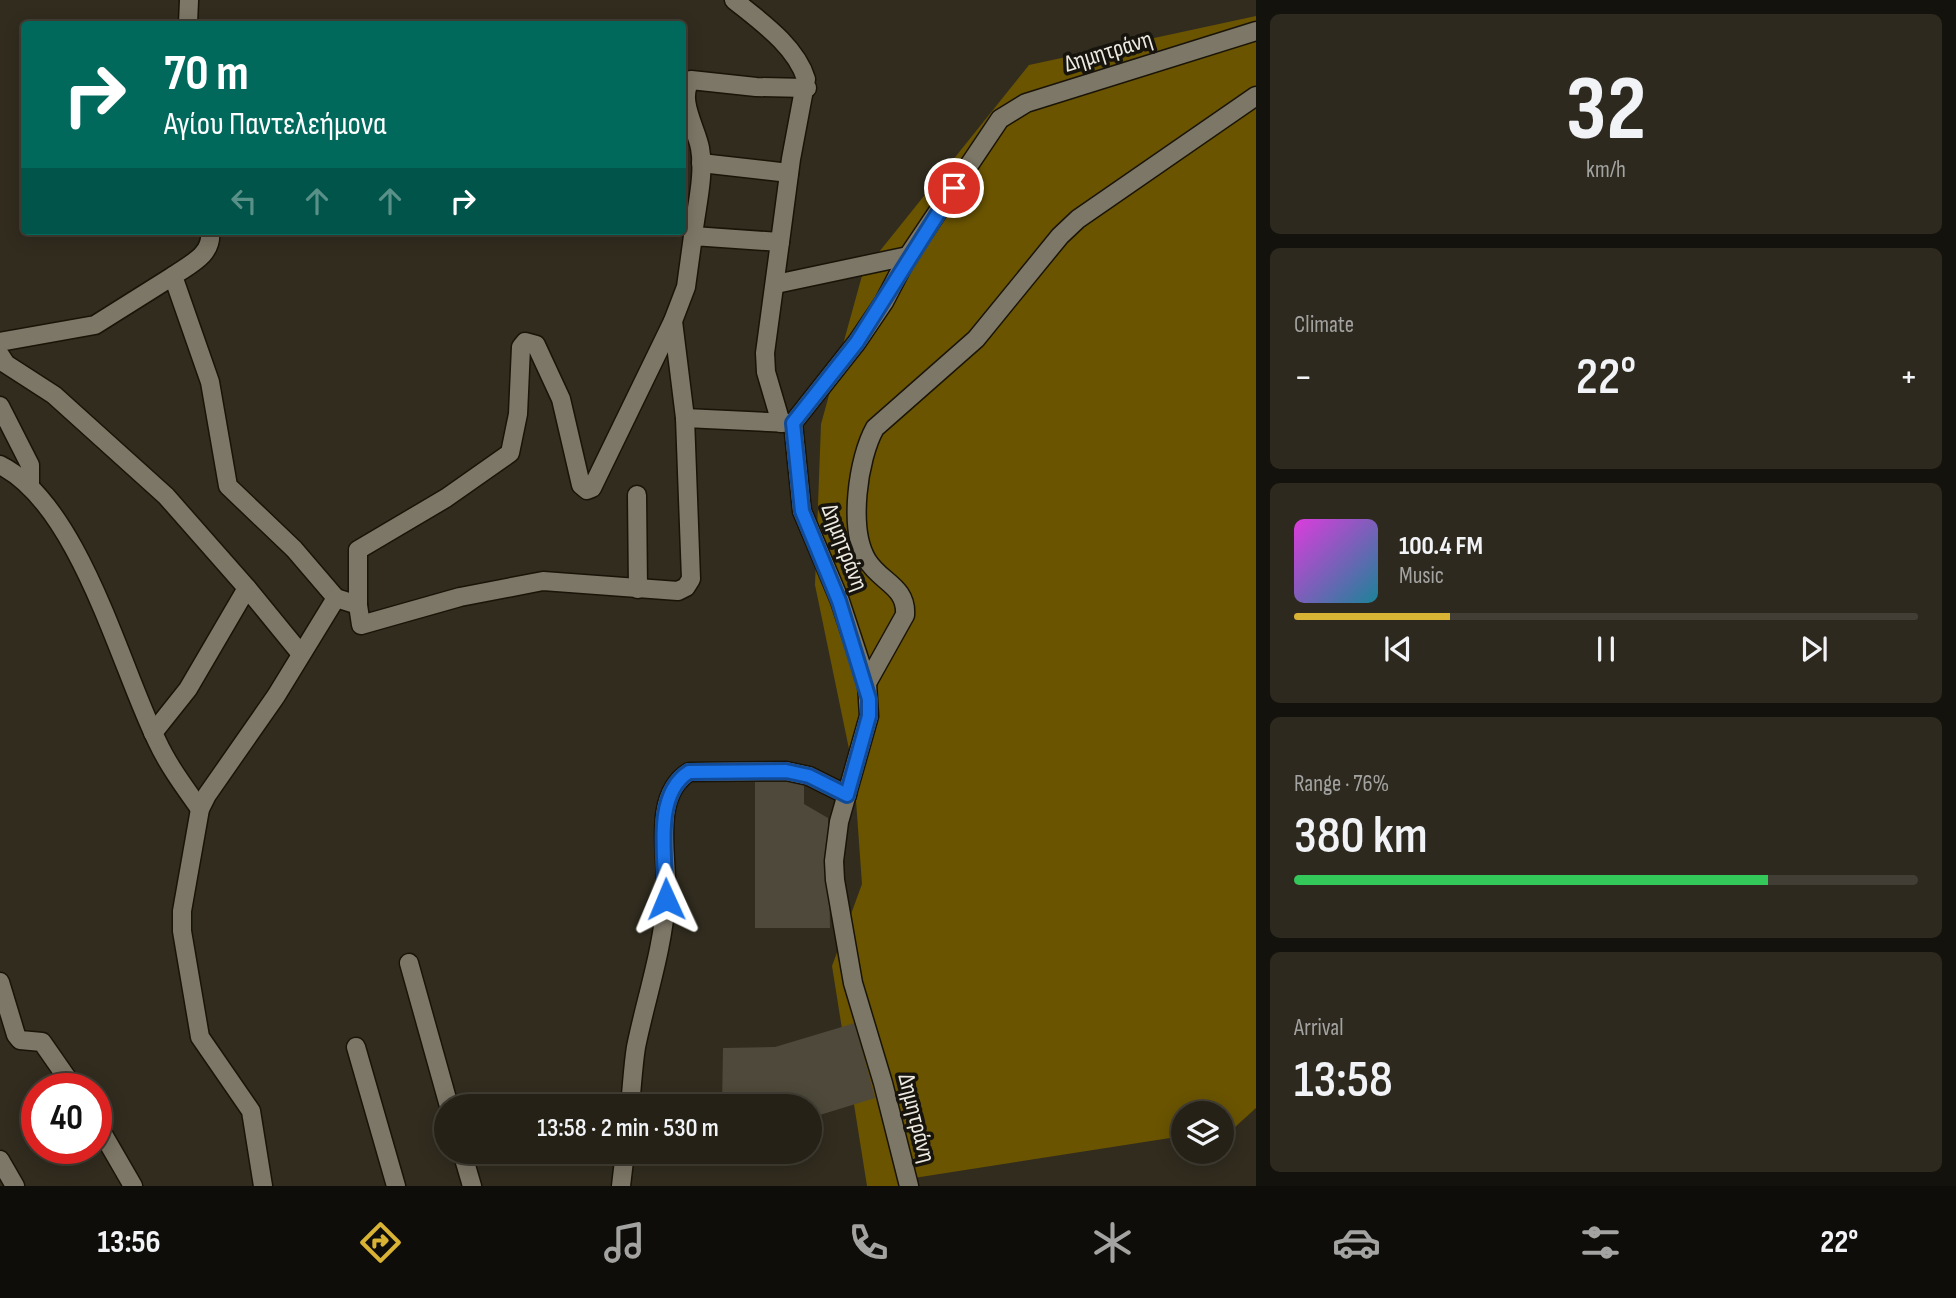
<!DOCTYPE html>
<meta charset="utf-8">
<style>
:root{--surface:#252116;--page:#2d291f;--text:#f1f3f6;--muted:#a3a3a1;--line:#423e35;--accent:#d9b334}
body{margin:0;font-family:"Sofia Sans Condensed",sans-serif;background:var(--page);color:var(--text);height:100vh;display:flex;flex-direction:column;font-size:26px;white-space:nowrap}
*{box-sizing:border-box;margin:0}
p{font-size:23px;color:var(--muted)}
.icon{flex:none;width:38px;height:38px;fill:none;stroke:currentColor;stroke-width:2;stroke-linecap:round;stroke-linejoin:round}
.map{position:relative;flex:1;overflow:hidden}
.drawer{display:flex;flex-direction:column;gap:14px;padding:14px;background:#14120c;width:700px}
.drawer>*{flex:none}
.hud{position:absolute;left:21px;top:21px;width:665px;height:214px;border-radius:7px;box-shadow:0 4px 18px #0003,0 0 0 2px var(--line);background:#00695c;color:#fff;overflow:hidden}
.controls{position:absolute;left:1171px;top:1101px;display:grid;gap:14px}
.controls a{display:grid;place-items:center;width:63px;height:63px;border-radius:50%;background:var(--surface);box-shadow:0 4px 18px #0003,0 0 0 2px var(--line);font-size:35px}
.speed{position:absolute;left:21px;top:1073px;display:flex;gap:14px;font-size:35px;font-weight:700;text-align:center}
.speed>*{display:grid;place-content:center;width:91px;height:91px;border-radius:50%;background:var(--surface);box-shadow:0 4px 18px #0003,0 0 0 2px var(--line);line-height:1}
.speed .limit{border:10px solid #d22;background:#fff;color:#111}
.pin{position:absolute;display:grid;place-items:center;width:60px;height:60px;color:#fff;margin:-30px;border:4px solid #fff;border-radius:50%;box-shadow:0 2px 7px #0007}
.me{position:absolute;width:77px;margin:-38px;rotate:359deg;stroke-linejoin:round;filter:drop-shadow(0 0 5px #0008)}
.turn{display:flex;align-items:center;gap:24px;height:147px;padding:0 28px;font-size:32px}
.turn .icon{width:91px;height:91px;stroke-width:2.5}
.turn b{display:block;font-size:49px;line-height:60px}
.lanes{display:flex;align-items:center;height:66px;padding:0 28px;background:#0003;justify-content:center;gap:35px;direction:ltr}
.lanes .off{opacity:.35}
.big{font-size:52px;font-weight:600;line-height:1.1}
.drawer .tile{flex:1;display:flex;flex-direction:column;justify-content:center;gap:10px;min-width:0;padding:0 24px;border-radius:10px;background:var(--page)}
.drawer .dial{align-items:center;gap:0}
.dial b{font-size:91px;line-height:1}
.song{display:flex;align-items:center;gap:21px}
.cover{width:84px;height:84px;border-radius:10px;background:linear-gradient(135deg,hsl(300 70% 55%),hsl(190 70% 35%))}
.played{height:7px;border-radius:4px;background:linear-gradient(90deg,var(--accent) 25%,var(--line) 25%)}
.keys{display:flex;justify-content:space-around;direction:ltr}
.heat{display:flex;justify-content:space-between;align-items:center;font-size:38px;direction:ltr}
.charge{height:10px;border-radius:5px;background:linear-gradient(90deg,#34c759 76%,var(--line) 0)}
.trip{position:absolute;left:434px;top:1094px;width:388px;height:70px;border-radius:35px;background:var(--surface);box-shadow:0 4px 18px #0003,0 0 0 2px var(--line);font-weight:600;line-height:70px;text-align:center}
.menu{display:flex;height:112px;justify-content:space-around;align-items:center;background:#0f0d09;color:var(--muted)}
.menu .icon{width:49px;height:49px}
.menu .active{color:var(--accent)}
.menu b{font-size:32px;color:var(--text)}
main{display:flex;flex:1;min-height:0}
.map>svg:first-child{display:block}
</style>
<main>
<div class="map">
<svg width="1256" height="1186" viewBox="0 0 1256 1186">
<rect width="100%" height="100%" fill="#312c1e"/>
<polygon fill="#6a5400" points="1256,16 1256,1108 1234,1128 1222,1130 1222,1113 1183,1113 1183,1136 914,1178 901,1186 867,1186 832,966 862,884 854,773 815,585 821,424 863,272 1029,65"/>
<g fill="#4e493a">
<polygon points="755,782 804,782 804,804 828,818 830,928 755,928"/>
<polygon points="855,1023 875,1098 810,1118 810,1106 722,1106 723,1048 775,1047"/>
</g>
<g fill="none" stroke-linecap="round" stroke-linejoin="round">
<defs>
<g id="minor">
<polyline points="188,24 189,0"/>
<polyline points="701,163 789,173"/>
<path d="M210 231C213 255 190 264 173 276L210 382 228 486 294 549 336 598"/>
<path d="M693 236C696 208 705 175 700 148 696 127 677 99 691 80L756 87 807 88"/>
<polyline points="780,242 765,353 766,372 781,423"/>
<polyline points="776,284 908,256"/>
<polyline points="0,342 95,325 173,276"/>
<polyline points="0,355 6,364 54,395 166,496 247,588"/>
<polyline points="0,406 30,465 30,485"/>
<polyline points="685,418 790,423"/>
<path d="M0 465C79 504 120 666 157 741 168 765 185 788 200 809"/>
<polyline points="637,495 638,589"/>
<polyline points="358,605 361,625 460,597 543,581 678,591 686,587 691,579 685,418 673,321"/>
<path d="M867 683 905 615C907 586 880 582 867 560 848 529 858 458 875 428L976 339 1060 236 1078 219 1256 96"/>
<polyline points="153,733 188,689 247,588 301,654"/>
<polyline points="409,963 449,1106"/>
<polyline points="0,982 16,1035 20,1040 42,1042 74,1088"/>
<polyline points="356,1047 396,1186"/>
<path d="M630 1106C632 1086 633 1066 636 1047 646 998 663 949 666 899 669 860 650 797 689 772L786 771 809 776 847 795"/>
<polyline points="96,1122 133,1186"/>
<polyline points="462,1152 472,1186"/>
<polyline points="0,1160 15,1186"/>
<path d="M263 1186 251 1111 200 1037 182 931V911L200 809 207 795 276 696 336 598 358 605V550L446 498 510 453 518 414 521 347 525 342 536 345 561 399 581 485 587 490 592 488 673 321 686 287 693 236 780 242 791 159 806 79C796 46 760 21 734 0"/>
<polyline points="621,1186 625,1152"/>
<polyline points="909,1186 883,1083 853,983 835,880 834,861 839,822 869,716 867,683 840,601 802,511 793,423 857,342 884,302 908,256 1000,119 1026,103 1256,31"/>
</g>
</defs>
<use href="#minor" stroke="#191407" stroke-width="21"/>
<use href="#minor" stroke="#7d7767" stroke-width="18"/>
</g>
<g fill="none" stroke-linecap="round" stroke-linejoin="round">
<defs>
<path id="route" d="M666 899C666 861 652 795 689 772L786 771 809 776 847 795 869 716V699L839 601 802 511 793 423 857 342 954 188"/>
</defs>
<use href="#route" stroke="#114b97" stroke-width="18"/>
<use href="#route" stroke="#1a73e8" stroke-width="12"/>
</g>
<g text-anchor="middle" stroke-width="7" stroke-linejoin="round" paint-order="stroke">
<g font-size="24" fill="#edeae1" stroke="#17140e">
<text transform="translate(1108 51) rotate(-17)" y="8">Δημητράνη</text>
<text transform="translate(845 547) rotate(69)" y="8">Δημητράνη</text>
<text transform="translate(917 1118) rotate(76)" y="8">Δημητράνη</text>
</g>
</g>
</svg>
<div class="controls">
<a><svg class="icon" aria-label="layers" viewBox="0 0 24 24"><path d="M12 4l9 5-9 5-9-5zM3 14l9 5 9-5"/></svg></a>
</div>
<div class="speed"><div class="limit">40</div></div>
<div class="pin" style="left:954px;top:188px;background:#d93025"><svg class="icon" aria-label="arrive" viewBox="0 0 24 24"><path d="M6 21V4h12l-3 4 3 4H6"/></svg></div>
<svg class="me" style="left:666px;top:899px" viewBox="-20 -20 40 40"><path d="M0-17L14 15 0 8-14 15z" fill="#1a73e8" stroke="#fff" stroke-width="4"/></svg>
<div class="trip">13:58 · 2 min · 530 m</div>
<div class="hud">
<div class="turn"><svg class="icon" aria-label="right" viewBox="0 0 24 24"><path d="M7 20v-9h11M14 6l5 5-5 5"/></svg><div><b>70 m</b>Αγίου Παντελεήμονα</div></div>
<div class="lanes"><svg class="icon off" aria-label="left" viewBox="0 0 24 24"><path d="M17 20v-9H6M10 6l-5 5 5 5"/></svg><svg class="icon off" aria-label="ahead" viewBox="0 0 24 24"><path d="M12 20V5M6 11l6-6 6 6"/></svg><svg class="icon off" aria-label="ahead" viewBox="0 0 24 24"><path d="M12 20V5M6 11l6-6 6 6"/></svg><svg class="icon" aria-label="right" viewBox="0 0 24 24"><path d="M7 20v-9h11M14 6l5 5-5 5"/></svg></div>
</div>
</div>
<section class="drawer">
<div class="tile dial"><b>32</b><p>km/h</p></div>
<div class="tile"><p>Climate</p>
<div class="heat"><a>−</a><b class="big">22°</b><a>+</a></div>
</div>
<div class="tile">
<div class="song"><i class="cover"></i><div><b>100.4 FM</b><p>Music</p></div></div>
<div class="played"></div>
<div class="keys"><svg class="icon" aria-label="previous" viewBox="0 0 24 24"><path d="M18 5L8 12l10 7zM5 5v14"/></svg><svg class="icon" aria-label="pause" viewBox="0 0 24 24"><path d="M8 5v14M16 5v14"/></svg><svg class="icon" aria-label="next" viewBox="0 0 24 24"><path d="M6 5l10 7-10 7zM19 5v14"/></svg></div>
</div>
<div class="tile"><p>Range · 76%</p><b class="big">380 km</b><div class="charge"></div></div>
<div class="tile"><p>Arrival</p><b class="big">13:58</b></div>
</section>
</main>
<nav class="menu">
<b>13:56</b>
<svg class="icon active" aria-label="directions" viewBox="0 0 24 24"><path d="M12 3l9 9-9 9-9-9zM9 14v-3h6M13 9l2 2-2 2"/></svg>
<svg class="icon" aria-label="music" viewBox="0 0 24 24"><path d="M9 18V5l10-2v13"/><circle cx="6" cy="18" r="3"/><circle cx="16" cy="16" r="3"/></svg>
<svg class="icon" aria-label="phone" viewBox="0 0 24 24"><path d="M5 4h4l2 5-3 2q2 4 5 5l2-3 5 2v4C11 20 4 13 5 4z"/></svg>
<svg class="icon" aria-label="climate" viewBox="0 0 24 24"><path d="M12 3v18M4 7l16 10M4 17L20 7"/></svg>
<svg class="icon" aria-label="car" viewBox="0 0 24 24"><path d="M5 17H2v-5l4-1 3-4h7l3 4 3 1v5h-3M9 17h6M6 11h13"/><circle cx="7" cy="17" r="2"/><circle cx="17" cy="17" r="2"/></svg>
<svg class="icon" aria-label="filters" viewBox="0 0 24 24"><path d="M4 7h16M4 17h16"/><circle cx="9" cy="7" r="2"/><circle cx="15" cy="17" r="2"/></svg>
<b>22°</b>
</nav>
